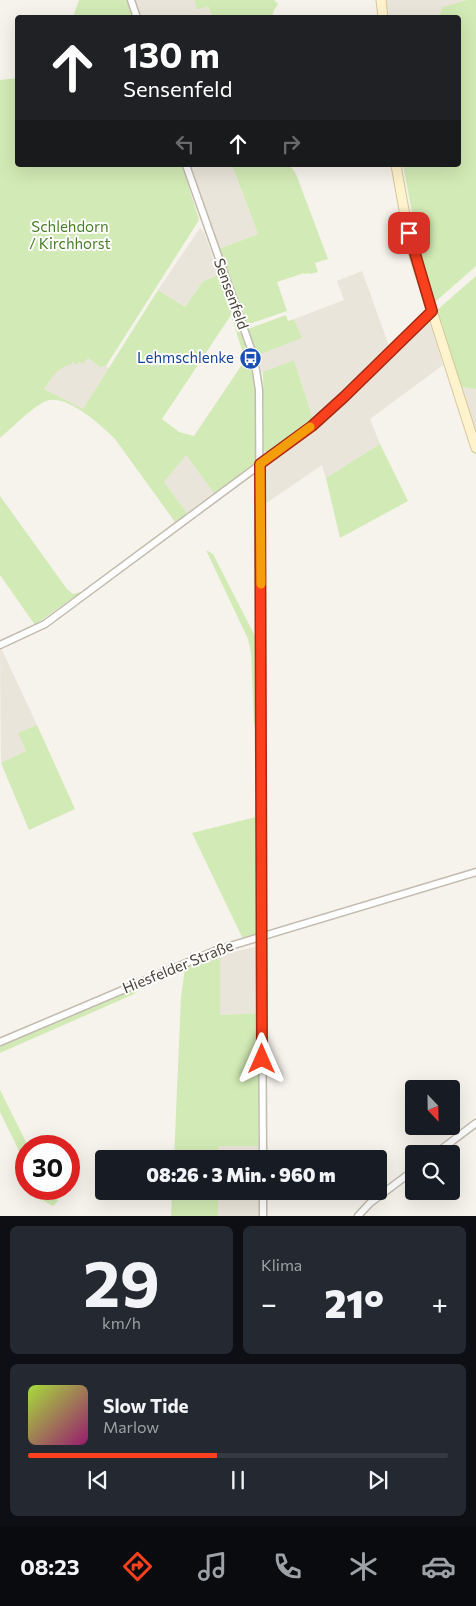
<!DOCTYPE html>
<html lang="de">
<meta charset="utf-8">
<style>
:root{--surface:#171b24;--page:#242831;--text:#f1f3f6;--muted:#9ea1a6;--line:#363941;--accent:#fc3f1d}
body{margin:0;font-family:Commissioner,sans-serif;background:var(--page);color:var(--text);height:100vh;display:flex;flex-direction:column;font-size:19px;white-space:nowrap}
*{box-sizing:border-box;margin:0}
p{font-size:16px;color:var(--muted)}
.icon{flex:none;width:28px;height:28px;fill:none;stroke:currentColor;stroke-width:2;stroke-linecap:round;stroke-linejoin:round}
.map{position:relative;height:1216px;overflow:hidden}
.panel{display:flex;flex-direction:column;gap:10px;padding:10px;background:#0d0f14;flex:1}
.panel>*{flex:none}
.banner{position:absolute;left:15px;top:15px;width:446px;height:152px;border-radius:5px;box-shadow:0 5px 20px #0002;background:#202124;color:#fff;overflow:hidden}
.needle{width:32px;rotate:158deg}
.controls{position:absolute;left:405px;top:1080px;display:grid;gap:10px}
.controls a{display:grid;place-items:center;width:55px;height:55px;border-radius:5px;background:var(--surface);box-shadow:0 5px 20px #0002;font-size:25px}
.speed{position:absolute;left:15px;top:1135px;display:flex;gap:10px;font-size:25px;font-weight:700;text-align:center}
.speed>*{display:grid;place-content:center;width:65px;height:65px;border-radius:50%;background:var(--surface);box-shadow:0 5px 20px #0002;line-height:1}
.speed .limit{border:8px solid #d22;background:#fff;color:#111}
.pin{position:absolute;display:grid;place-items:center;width:42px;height:42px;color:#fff;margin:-21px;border-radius:10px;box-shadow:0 2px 8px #0006}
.me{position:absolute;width:55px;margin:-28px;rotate:0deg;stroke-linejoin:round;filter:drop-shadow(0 0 4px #0008)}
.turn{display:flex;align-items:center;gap:18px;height:105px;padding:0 25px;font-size:22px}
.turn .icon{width:65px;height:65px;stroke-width:2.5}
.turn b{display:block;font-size:35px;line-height:42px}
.lanes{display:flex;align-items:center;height:48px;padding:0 25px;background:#0003;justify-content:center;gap:25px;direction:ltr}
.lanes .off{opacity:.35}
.big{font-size:38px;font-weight:800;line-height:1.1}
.panel .card{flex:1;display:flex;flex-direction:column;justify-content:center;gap:8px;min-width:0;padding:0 18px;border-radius:8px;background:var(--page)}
.panel .dial{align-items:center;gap:0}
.dial b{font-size:65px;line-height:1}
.song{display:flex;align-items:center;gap:15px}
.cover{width:60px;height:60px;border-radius:8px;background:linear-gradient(135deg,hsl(80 70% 55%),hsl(320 70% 35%))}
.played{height:5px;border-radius:2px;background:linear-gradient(90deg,var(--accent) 45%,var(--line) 45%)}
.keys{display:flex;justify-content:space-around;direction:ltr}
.heat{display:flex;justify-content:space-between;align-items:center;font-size:28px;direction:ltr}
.panel .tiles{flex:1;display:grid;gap:10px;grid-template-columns:1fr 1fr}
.card:last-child{grid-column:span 2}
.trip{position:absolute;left:95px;top:1150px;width:292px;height:50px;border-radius:5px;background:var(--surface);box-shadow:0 5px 20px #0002;font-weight:800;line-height:50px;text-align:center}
.menu{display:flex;height:80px;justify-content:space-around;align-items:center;background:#090b0e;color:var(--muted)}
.menu .icon{width:35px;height:35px}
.menu .selected{color:var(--accent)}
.menu b{font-size:22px;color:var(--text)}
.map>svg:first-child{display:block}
</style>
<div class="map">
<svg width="476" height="1216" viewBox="0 0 476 1216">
<rect width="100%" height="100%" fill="#f6f3ec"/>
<g fill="#eae5da">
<polygon points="134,0 194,0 197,10 208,6 212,17 140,17"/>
<polygon points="385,0 467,0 444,7 439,15 431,18 387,17"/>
<polygon points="191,165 232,165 258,234 219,249"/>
<polygon points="200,228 204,232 219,275 203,281 185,307 158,290"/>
<polygon points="362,271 389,346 356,380 313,419 294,360 262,373 258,355 301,338 294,319 344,300 337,281"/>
<polygon points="428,322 431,325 443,365 370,419 380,444 326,478 322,465 262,506 262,465 312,428 424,323"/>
<polygon points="88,358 100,367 106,366 109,368 83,409 44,389 60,366"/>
<polygon points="461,387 476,389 476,432 469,412"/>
<polygon points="186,454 214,493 187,513 164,482"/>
<polygon points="0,648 1,648 37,725 18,733 26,751 1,763"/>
<polygon points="255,947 258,948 259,1013 220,1015 220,955"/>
<polygon points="219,1146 258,1146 258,1159 218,1159"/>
<rect x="218" y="1191" width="41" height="25"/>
</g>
<g fill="#d2eab5" fill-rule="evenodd">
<polygon points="79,0 127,0 133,17 73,17"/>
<polygon points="194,0 274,0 278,4 274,10 272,17 212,17 208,6 197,10"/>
<polygon points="467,0 476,0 476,266 435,302 420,254 403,165 459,165 459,18 431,17 439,15 443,7"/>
<path d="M17 78 18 165H182L199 220 106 366 100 367 88 358 83 364 79 361 77 365 73 362 70 365C57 367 51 380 44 389L83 409 158 290 185 307 203 281 219 275 240 332 245 344V352L255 377 257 405V455L254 466 199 508 196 507 214 493 186 455 164 482 187 513 180 521 73 601 71 599 35 625 0 575V496L67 589 73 594 81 592 175 522 115 439C101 425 66 393 46 401 32 407 12 428 0 438V80ZM231 315 245 360 194 436 179 432 162 419Z"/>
<polygon points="232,165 286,165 292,168 296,174 328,259 315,263 318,272 310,274 309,273 305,274 304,273 277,282 287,311 246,325 219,249 258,234"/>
<polygon points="476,276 476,389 461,387 436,311"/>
<polygon points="286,315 288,321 294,319 302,338 258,355 248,329"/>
<polygon points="294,360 313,419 276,449 267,454 264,451 263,372"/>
<polygon points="380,444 408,501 340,538 326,478"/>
<polygon points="206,550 213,554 256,638 257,724 254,725 251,652 248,639"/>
<polygon points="37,725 75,809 29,830 1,763 26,751 18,733"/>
<polygon points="260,816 262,933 243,939 192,833"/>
<polygon points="220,955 220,1015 259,1013 258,1146 219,1146 218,1159 174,1159 181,997 185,968 139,989 134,994 0,1053 0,1045 184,965 186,968"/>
<polygon points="0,1090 28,1146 26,1146 26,1165 0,1112"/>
<polygon points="38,1189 54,1189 58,1201 53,1206 44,1201"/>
<polygon points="172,1191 218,1191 218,1216 171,1216"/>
</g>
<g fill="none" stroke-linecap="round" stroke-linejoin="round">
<defs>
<g id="minor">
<polyline points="131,0 137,18"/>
<polyline points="186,165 251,349 256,370 259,390 263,1159"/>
<polyline points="0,645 45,624 312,426 344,397 432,311"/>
<polyline points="0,1042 217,950 476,872"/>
<polyline points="435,1154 476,1123"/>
<polyline points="263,1191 263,1216"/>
<polyline points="358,1216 370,1203 414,1170"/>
</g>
<g id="secondary">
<polyline points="381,0 383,18"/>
<polyline points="396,165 404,210 414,255 476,448"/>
</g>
</defs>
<use href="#minor" stroke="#c2bbae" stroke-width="9"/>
<use href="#secondary" stroke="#d6c79b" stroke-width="11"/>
<use href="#minor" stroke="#fff" stroke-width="6"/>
<use href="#secondary" stroke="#fff3cd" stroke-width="9"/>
</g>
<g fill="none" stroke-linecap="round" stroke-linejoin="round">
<defs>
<polyline id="route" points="262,1059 260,464 312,426 344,397 432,311 409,233"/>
</defs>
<use href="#route" stroke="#a42913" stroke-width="12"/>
<use href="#route" stroke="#fc3f1d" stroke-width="9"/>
<polyline stroke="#f59e0b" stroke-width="9" points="261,584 260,464 310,427"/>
</g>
<defs>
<symbol id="bus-disc" viewBox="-11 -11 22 22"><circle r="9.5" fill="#1a4fb4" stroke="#fff"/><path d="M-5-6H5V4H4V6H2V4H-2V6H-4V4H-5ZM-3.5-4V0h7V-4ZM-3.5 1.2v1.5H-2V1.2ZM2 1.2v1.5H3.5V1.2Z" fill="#fff"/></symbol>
</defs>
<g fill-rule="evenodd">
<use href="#bus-disc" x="238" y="346" width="25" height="25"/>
</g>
<g text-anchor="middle" stroke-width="4" stroke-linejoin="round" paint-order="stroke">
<g font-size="15" fill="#4a7f2a" stroke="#fff">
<text x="70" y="232">Schlehdorn<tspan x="70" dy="17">/ Kirchhorst</tspan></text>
</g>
<g font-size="15" fill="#4b4439" stroke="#fff">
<text transform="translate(231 294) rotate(70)" y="5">Sensenfeld</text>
<text transform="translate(178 967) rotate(-22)" y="5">Hiesfelder Straße</text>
</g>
<g font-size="15" fill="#164399" stroke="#fff" text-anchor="end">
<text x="234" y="363">Lehmschlenke</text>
</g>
</g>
</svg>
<div class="controls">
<a><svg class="needle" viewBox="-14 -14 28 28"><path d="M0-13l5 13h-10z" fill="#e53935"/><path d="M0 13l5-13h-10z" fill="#9ea1a6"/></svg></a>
<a><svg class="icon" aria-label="search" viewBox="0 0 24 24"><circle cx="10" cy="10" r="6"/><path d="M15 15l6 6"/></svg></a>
</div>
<div class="speed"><div class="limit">30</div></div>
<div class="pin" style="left:409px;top:233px;background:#d93025"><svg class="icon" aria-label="arrive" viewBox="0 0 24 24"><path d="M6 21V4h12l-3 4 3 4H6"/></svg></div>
<svg class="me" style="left:262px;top:1059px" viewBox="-20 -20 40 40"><path d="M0-17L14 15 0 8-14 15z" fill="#fc3f1d" stroke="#fff" stroke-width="4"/></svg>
<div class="trip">08:26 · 3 Min. · 960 m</div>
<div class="banner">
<div class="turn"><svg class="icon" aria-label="ahead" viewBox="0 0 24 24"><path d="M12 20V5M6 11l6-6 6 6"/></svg><div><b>130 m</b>Sensenfeld</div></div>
<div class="lanes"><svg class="icon off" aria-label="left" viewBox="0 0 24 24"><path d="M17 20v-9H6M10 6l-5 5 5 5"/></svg><svg class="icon" aria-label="ahead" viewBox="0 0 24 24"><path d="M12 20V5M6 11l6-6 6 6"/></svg><svg class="icon off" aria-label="right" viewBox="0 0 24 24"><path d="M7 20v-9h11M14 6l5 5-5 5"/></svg></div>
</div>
</div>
<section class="panel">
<div class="tiles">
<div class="card dial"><b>29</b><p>km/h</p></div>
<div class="card"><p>Klima</p>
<div class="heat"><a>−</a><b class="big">21°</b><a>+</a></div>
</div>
<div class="card">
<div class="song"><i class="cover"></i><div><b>Slow Tide</b><p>Marlow</p></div></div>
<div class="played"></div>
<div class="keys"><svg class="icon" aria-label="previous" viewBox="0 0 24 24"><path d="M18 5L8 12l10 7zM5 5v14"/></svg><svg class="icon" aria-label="pause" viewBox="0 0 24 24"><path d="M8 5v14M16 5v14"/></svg><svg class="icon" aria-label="next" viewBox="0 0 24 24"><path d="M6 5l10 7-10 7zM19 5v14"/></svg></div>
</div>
</div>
</section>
<nav class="menu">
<b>08:23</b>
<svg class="icon selected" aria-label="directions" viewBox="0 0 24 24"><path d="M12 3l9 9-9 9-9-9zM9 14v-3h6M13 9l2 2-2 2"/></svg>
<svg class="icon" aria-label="music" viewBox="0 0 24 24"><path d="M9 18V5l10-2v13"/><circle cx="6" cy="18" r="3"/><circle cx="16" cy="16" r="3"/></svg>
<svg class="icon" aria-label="phone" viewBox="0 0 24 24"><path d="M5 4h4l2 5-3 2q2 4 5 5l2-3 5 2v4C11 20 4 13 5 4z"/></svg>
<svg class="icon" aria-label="climate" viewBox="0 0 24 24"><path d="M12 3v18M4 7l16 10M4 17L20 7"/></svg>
<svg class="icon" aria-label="car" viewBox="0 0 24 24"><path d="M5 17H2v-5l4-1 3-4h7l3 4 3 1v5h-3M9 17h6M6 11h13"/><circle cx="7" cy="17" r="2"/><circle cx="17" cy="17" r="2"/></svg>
</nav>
